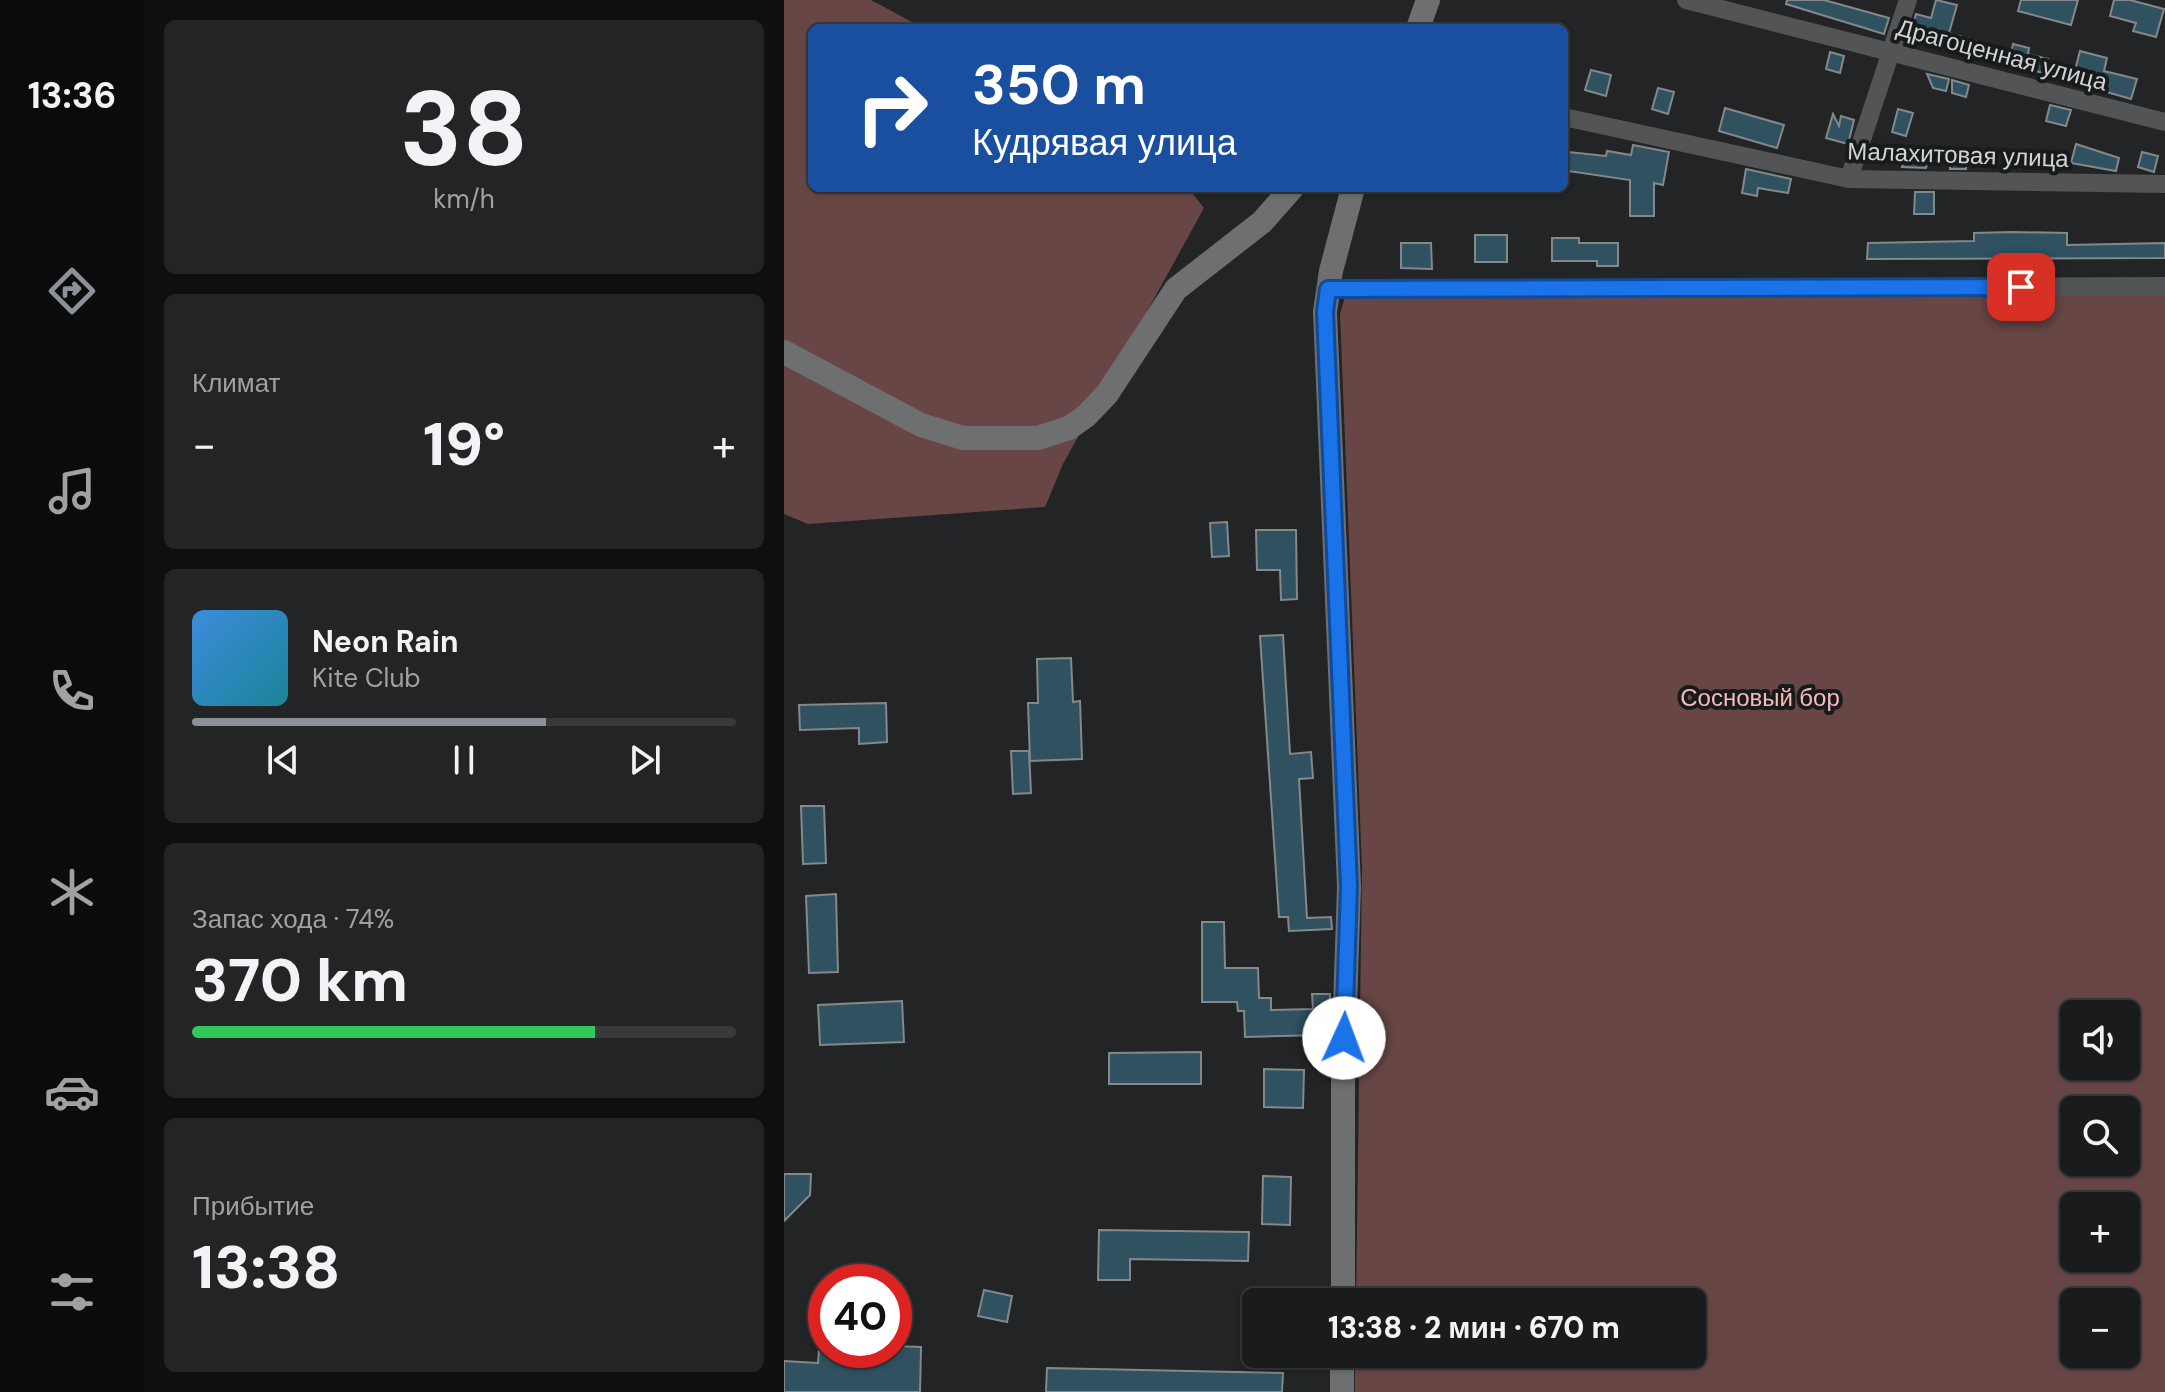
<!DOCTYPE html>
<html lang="ru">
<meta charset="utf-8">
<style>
:root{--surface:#1a1b1c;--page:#232425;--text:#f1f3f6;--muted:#9fa1a3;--line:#38393b;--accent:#8c9099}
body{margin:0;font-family:"DM Sans",sans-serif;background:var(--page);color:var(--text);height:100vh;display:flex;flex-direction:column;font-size:30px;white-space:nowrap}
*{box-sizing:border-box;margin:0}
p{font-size:26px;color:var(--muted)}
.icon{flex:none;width:44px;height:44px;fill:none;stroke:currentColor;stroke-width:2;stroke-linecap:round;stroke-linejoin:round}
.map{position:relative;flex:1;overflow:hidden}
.side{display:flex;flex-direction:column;gap:20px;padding:20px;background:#0e0f0f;width:640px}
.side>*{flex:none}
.banner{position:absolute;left:24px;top:24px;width:760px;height:168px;border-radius:12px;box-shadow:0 2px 6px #0004,0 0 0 2px var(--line);background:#1a4fa0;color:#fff;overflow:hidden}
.fabs{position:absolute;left:1276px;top:1000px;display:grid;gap:16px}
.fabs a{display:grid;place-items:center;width:80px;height:80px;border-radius:12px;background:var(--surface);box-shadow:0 2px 6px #0004,0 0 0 2px var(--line);font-size:40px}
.speed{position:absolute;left:24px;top:1264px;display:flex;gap:16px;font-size:40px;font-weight:700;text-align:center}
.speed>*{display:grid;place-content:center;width:104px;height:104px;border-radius:50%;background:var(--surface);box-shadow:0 2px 6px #0004,0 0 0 2px var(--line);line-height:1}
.speed .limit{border:12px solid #d22;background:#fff;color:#111}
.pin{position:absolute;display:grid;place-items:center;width:68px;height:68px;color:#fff;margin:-34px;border-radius:16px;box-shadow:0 4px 12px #0006}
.me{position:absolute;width:88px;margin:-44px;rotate:2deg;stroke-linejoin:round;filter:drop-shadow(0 0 6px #0008)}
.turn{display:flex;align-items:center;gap:28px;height:168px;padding:0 32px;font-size:36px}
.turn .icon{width:104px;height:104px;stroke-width:2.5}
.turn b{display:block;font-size:56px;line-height:68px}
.big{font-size:60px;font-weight:800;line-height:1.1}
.side .card{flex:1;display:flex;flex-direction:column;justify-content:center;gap:12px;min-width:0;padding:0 28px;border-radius:12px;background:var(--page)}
.side .dial{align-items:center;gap:0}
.dial b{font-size:104px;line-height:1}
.song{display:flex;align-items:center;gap:24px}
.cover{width:96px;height:96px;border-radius:12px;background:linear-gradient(135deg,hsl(210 70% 55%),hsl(190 70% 35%))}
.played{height:8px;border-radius:4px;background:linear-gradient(90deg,var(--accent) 65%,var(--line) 65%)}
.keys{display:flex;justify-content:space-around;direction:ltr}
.heat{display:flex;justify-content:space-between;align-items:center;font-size:44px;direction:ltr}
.charge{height:12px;border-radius:6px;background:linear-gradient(90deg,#34c759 74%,var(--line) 0)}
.trip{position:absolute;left:458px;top:1288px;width:464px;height:80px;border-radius:12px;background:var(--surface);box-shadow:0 2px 6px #0004,0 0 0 2px var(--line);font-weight:800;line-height:80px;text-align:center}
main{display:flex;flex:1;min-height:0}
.dock{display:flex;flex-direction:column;width:144px;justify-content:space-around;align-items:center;background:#0a0b0b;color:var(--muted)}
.dock .icon{width:56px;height:56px}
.dock .on{color:var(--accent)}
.dock b{font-size:36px;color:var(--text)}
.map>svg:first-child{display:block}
</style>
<main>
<nav class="dock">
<b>13:36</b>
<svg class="icon on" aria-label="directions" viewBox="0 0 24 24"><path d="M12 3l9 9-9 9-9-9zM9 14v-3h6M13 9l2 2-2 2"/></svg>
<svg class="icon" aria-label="music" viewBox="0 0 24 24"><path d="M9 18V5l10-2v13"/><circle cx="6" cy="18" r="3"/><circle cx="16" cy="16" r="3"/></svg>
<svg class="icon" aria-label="phone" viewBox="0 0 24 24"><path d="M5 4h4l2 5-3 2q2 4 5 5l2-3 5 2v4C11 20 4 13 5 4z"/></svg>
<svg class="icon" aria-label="climate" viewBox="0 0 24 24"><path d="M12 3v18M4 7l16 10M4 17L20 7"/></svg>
<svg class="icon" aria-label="car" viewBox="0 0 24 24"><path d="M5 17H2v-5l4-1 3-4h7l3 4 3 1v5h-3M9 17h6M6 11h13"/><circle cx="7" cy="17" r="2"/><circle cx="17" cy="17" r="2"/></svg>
<svg class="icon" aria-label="filters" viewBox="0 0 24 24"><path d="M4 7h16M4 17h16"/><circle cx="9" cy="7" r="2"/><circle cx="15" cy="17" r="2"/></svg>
</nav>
<section class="side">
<div class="card dial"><b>38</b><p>km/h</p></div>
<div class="card"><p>Климат</p>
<div class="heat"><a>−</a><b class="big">19°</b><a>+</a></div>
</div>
<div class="card">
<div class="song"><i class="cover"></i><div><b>Neon Rain</b><p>Kite Club</p></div></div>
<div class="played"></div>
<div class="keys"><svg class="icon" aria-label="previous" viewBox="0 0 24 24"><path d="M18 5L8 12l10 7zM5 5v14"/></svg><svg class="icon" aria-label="pause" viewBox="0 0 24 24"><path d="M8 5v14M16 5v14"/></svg><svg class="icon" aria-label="next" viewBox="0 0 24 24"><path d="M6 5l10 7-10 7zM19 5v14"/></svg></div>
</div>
<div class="card"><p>Запас хода · 74%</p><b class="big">370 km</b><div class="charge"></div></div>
<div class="card"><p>Прибытие</p><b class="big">13:38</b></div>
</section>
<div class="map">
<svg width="1381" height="1392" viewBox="0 0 1381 1392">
<rect width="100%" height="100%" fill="#222425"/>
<g fill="#684646" fill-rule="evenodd">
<polygon points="0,0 87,0 139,28 28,28 28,188 404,188 420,208 279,464 261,507 24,524 0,514"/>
<path d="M1381 291V1392H571V1354H908V1302H572L578 868 556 314 562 294ZM1290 1014H1342V1066H1290ZM1290 1110H1342V1162H1290ZM1290 1206H1342V1258H1290ZM1290 1302H1342V1354H1290Z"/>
</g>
<g fill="#2f5160" stroke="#85888a" stroke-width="2">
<polygon points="1003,0 1040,0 1105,18 1100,34 1002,4"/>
<polygon points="1152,0 1173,5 1165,33 1196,42 1192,56 1129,41 1126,36 1132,14 1147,18"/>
<polygon points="1237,0 1294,0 1287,25 1234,11"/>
<polygon points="1330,0 1346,0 1380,9 1372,37 1349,31 1352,23 1326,16"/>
<polygon points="1229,44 1245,48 1244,54 1264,59 1261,74 1225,62"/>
<polygon points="1296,51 1323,58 1320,71 1353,79 1347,99 1288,82"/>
<polygon points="1046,52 1060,56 1056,73 1042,69"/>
<polygon points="807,70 827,75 822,96 801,90"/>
<polygon points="1143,74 1165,79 1162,91 1149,88"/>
<polygon points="1168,80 1185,85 1182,97 1168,93"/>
<polygon points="874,88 890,92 884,114 868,109"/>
<polygon points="1266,105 1287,110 1282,126 1262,121"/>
<polygon points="941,108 1000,125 993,148 935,131"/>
<polygon points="1114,109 1129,113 1122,136 1108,132"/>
<polygon points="1049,114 1055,126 1057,116 1070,120 1064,144 1042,138"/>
<polygon points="1292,144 1335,158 1332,171 1287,163"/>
<polygon points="849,145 885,152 879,185 870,183 870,216 846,216 846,180 784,171 785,152 822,156 823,151 847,155"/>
<polygon points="1167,149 1183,149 1182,169 1166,169"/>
<polygon points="1123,152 1145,158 1142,168 1118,167"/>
<polygon points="1358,152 1374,156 1370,172 1354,167"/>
<polygon points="962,169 1007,179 1004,193 974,188 973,196 958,193"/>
<polygon points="1131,192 1150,192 1150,214 1130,214"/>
<polygon points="1228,232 1283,233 1283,245 1381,243 1381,258 1083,259 1084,243 1190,241 1190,233"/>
<rect x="691" y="235" width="32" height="27"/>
<polygon points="768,238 795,238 795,243 834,243 834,266 813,266 813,261 768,261"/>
<polygon points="617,243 647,243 648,269 617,268"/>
<polygon points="443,522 445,556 428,557 426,523"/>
<polygon points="472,530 512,530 513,599 497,600 496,570 473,570"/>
<polygon points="499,635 506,754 527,752 529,778 515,779 523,918 547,917 548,929 505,931 504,917 495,917 476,636"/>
<polygon points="287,658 289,702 296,701 298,759 246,761 244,703 254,703 253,659"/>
<polygon points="102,703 103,742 75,744 75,728 16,730 15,705"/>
<polygon points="227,751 245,751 247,793 229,794"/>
<polygon points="17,806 40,806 42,863 19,864"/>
<polygon points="52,894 54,972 25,973 22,896"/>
<polygon points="418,922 440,922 441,968 474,968 475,998 487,998 487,1010 529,1009 528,994 546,994 545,1022 538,1022 538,1035 461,1037 460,1011 454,1011 453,1002 418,1002"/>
<polygon points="118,1001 120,1042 36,1045 34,1005"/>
<polygon points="417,1052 417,1084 325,1084 325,1053"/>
<polygon points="480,1069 520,1070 519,1108 480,1107"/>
<polygon points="0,1174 27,1174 26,1195 0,1221"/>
<polygon points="479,1176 507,1177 506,1225 478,1224"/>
<polygon points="315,1230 465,1232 464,1261 346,1259 346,1280 314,1280"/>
<polygon points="200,1290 228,1296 223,1322 194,1316"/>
<polygon points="110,1346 137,1347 136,1392 0,1392 0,1361 34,1363 35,1350 110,1350"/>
<polygon points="263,1368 499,1373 498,1392 262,1392"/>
</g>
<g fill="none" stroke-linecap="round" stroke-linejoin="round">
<g stroke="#535455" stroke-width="18">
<polyline points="902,0 1381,122"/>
<polyline points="780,117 1065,179 1381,184"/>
<polyline points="1065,179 1124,0"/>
<polyline points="544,289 1381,286"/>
</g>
<g stroke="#6d6f70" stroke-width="24">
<polyline points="634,28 644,0"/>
<polyline points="0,352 137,425 179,438 254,438 285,428 302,416 323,394 392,289 478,222 508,188"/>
<polyline points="559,1302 559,1066 565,887 541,312 547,271 569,188"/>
<polyline points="558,1392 558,1354"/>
</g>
</g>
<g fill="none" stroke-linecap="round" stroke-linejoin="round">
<defs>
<polyline id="route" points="560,1038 565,887 541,312 544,289 1237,287"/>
</defs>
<use href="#route" stroke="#114b97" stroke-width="20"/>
<use href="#route" stroke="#1a73e8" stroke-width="14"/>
</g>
<g text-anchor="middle" stroke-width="8" stroke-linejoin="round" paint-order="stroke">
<g font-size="24" fill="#d2d4d4" stroke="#181b1c">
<text transform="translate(1218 55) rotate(15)" y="8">Драгоценная улица</text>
<text transform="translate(1174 155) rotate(2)" y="8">Малахитовая улица</text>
</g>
<g font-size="24" fill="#fbb9b9" stroke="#181b1c">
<text x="976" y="706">Сосновый бор</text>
</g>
</g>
</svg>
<div class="fabs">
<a><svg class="icon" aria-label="sound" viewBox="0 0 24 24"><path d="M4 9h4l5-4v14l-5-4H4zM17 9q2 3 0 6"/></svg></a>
<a><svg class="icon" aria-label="search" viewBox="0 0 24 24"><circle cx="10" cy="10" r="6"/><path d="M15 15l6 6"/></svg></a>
<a>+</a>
<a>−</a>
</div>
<div class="speed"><div class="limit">40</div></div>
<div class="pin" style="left:1237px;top:287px;background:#d93025"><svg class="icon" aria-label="arrive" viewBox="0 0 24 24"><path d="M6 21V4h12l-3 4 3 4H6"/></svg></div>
<svg class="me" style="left:560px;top:1038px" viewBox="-20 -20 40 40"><circle r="19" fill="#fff"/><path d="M0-13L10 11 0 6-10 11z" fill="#1a73e8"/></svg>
<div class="trip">13:38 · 2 мин · 670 m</div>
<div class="banner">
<div class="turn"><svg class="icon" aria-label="right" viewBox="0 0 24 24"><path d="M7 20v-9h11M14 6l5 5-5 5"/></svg><div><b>350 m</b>Кудрявая улица</div></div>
</div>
</div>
</main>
